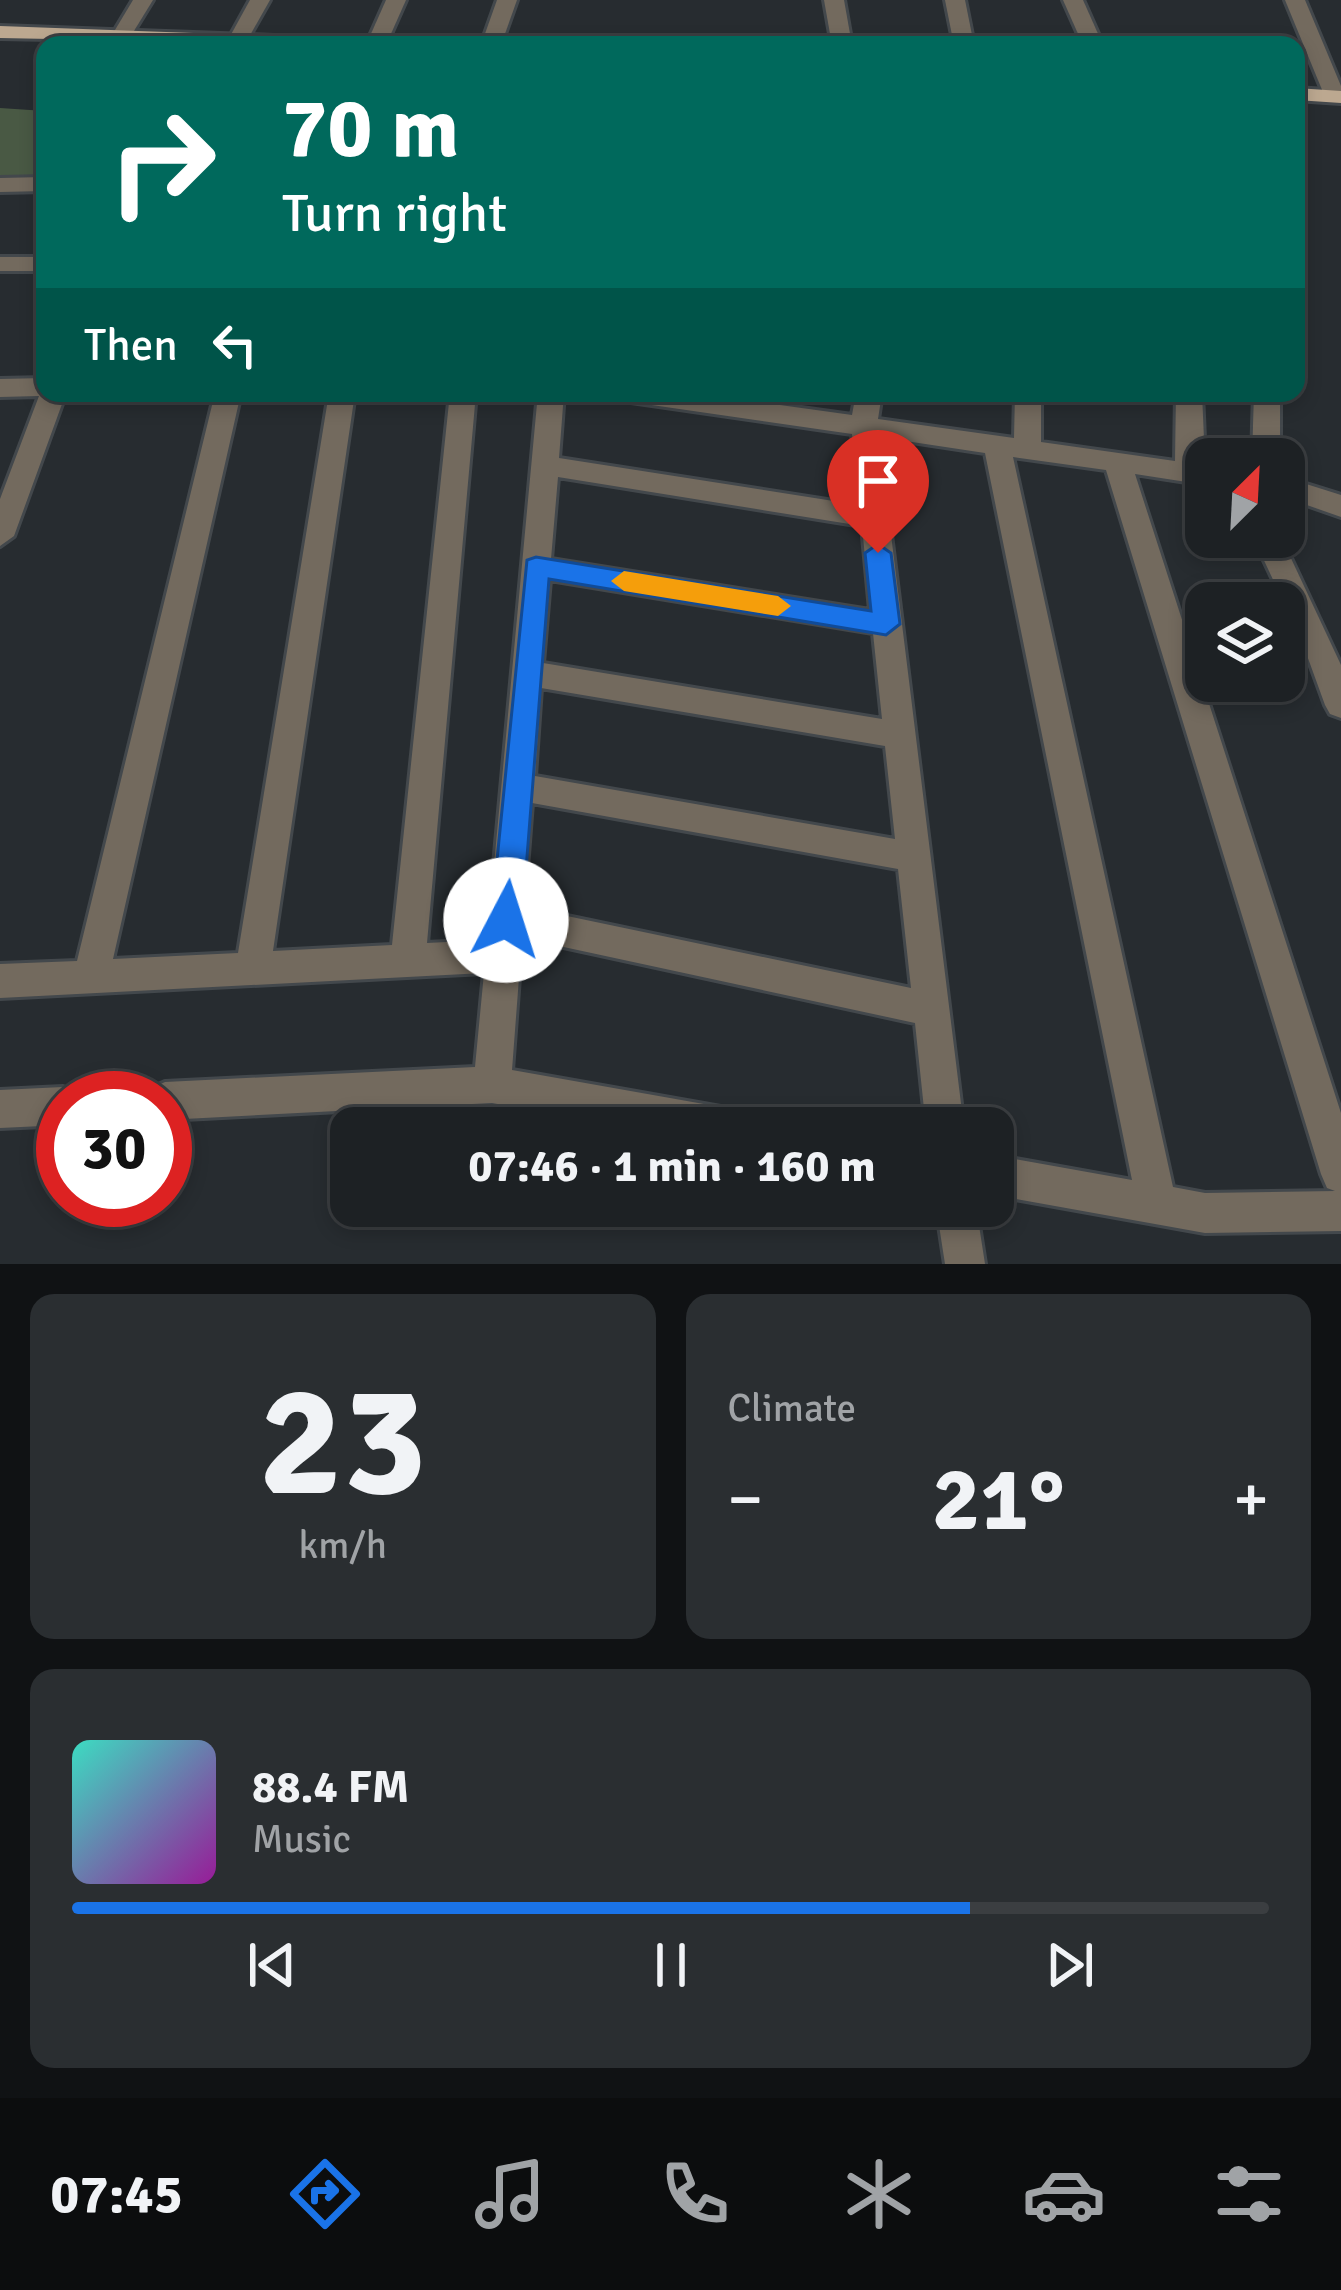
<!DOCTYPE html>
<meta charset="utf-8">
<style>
:root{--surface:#1d2124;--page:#2a2e31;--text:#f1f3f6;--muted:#a0a3a6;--line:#3b3e41;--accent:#1a73e8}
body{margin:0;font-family:Signika,sans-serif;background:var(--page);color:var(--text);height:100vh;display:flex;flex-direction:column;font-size:45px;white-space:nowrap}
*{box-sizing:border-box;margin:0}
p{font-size:39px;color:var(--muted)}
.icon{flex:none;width:66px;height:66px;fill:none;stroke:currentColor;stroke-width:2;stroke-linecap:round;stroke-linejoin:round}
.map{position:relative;height:1264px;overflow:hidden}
.details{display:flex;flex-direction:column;gap:30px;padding:30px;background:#101214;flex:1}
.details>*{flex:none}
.hud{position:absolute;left:36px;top:36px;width:1269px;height:366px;border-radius:24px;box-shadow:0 6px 18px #0003,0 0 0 3px var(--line);background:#00695c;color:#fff;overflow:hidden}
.needle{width:78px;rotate:24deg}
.controls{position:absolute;left:1185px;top:438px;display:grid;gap:24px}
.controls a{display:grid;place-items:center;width:120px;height:120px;border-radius:24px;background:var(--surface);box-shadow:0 6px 18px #0003,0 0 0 3px var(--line);font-size:60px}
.speed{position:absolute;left:36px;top:1071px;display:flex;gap:24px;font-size:60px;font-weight:700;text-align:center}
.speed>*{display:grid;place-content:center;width:156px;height:156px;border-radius:50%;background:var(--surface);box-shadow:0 6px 18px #0003,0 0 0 3px var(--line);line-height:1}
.speed .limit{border:18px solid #d22;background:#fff;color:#111}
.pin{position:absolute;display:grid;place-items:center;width:102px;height:102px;color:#fff;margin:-123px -51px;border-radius:50% 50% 50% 0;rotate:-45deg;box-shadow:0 0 12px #0007}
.pin .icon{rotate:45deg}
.me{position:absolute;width:132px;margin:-66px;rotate:5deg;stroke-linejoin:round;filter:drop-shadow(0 0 9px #0008)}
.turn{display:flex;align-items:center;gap:42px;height:252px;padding:0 48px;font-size:54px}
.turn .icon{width:156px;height:156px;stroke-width:2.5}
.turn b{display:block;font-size:84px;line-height:102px}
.then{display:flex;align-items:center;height:114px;padding:0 48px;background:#0003;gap:24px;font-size:45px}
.big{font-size:90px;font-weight:700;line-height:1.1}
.details .tile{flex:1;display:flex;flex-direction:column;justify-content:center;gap:18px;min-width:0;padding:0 42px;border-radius:24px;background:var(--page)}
.details .dial{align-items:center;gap:0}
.dial b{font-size:156px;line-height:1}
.song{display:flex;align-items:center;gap:36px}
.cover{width:144px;height:144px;border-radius:18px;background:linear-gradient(135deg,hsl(170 70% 55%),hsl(300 70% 35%))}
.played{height:12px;border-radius:6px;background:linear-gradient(90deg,var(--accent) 75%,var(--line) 75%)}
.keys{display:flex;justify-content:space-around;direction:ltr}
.heat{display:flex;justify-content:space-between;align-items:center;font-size:66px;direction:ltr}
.details .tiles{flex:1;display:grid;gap:30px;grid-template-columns:1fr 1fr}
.tile:last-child{grid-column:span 2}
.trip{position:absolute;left:330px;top:1107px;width:684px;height:120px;border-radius:24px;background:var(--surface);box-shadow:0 6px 18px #0003,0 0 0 3px var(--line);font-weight:700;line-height:120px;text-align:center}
.tabs{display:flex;height:192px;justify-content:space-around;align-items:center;background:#0c0d0e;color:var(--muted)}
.tabs .icon{width:84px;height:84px}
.tabs .current{color:var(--accent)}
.tabs b{font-size:54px;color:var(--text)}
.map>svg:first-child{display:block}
</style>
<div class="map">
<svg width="1341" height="1264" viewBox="0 0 1341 1264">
<rect width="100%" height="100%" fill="#272c30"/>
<polygon fill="#495944" points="0,108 45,111 45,178 0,178"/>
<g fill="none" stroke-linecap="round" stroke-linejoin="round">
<defs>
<g id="minor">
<polygon points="133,0 153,0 129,39 115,39 112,35"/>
<polygon points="250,0 270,0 245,44 231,44 228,40"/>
<polygon points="386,0 406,0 386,45 366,45"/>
<polygon points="497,0 517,0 501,45 481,45"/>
<polygon points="824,0 844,0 852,45 832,45"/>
<polygon points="945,0 965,0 974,45 954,45"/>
<polygon points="1063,0 1083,0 1103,45 1083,45"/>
<polygon points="1285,0 1305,0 1341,86 1341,102 1325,97"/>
<polygon points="45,177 45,191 0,192 0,178"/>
<rect x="0" y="257" width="45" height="14"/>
<polygon points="45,378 45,393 66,393 14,536 0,546 0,499 39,396 0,397 0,379"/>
<path d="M215 393H241L113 959 238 953 329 393H355L273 951 392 945 450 393H476L427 943 487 940 538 393H564L559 458 859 505 852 434 631 402 618 393H693L852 415 856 393H882L878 419 1014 438 1015 393H1041V442L1175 461 1176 393H1202L1206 485 1135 474 1341 1113V1231L1205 1233 993 1195V1155L1132 1180 985 453 879 437 964 1128H926L915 1023 522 938 512 1070 732 1109 746 1115 751 1128H627L492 1103 165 1120V1098H147L152 1088 165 1082 475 1067 484 973 0 998V964L77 961ZM1013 457 1106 470 1321 1174 1327 1188 1335 1191 1205 1193 1173 1187ZM558 477 862 526 870 610 551 559ZM550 580 873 633 882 719 543 663ZM541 688 885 746 895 839 535 776ZM532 803 898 869 911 988 524 907Z"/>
<polygon points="1254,393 1280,393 1280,459 1252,459"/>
<polygon points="1284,477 1341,495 1341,517 1284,497"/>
<polygon points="1253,537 1281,537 1341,665 1341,718 1330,714 1325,705 1301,639"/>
<polygon points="63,1087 79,1098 63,1098 63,1125 0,1128 0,1090"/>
<polygon points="936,1206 976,1206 985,1264 945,1264"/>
</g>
<g id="major">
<polygon points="0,26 357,39 367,45 0,38"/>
<polygon points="1296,88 1341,91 1341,103 1296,100"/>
</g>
</defs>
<use href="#minor" stroke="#43484c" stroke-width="6"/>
<use href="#major" stroke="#43484c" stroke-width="6"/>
<use href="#minor" fill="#736a5e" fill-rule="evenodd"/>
<use href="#major" fill="#bca890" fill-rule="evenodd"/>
</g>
<polygon fill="#1a73e8" stroke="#114b97" stroke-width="3" points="878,544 891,553 900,624 886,635 549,579 522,920 518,930 506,934 495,930 491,920 527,560 536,557 871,611 865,553"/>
<polygon fill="#f59e0b" points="624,571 778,596 791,606 778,616 624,591 611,581"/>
</svg>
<div class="controls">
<a><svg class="needle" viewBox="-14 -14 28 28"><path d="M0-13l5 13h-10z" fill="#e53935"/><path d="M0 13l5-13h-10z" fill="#a0a3a6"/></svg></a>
<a><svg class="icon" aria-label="layers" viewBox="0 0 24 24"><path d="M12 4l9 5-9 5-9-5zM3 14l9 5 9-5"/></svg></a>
</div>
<div class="speed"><div class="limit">30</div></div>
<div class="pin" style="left:878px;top:553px;background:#d93025"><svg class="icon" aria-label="arrive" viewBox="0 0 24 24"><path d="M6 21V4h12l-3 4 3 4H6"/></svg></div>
<svg class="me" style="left:506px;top:920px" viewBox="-20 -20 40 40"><circle r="19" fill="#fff"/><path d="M0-13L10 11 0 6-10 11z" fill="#1a73e8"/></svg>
<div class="trip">07:46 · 1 min · 160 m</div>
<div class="hud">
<div class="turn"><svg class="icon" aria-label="right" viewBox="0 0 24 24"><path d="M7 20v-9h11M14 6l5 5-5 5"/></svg><div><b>70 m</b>Turn right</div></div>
<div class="then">Then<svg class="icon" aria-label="left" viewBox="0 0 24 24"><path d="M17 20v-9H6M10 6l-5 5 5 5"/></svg></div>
</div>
</div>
<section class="details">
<div class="tiles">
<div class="tile dial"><b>23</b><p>km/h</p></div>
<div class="tile"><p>Climate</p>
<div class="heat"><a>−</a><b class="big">21°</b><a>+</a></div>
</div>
<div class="tile">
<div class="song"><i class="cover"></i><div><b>88.4 FM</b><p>Music</p></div></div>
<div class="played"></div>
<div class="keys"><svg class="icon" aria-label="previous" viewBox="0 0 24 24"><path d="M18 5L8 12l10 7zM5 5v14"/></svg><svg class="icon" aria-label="pause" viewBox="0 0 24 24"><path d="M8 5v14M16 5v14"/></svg><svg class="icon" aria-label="next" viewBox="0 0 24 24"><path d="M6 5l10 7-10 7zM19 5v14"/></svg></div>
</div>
</div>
</section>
<nav class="tabs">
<b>07:45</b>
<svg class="icon current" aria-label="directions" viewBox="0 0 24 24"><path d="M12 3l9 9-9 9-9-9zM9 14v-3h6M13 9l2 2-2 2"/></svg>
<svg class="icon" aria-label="music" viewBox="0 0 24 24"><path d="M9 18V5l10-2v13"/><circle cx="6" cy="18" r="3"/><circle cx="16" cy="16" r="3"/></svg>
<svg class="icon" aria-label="phone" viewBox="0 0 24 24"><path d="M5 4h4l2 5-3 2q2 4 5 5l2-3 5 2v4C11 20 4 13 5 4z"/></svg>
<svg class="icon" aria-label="climate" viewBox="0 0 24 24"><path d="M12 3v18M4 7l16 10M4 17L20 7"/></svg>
<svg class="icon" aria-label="car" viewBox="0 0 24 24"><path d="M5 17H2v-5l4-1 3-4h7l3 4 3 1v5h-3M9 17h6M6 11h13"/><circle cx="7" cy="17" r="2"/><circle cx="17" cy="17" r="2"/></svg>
<svg class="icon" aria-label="filters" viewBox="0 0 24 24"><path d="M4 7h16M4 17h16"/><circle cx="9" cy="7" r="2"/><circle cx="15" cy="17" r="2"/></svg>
</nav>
